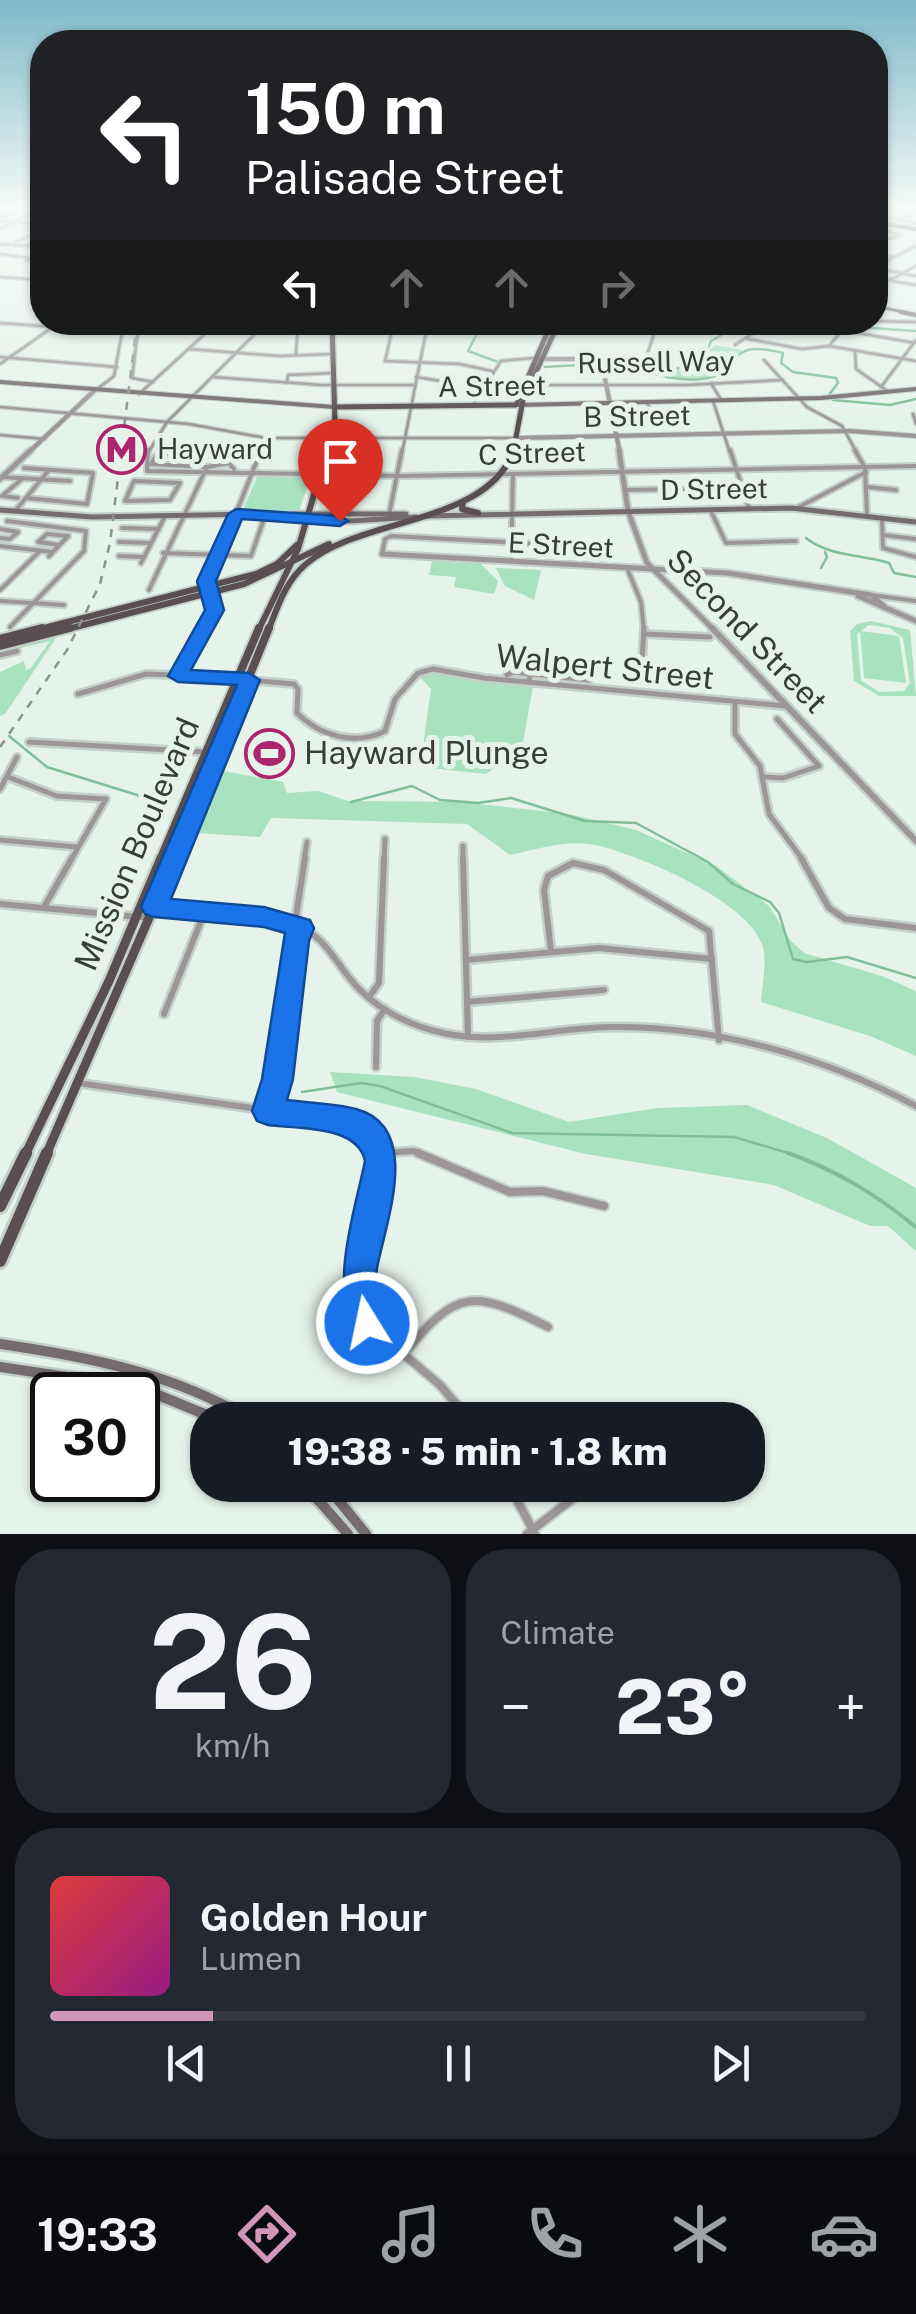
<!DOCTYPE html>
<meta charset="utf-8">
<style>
:root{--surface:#171b24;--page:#242831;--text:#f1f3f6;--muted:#9ea1a6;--line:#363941;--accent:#d297b8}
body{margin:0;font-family:"Public Sans",sans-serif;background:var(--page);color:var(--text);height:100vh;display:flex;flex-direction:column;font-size:38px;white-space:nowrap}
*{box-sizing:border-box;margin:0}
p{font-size:32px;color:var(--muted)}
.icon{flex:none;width:55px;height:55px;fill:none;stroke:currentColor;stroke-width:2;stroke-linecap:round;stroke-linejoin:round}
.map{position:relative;height:1534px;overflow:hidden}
.drawer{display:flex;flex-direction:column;gap:15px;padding:15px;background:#0d0f14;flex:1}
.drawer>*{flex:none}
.hud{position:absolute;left:30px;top:30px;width:858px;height:305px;border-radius:40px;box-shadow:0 2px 8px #0004;background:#202124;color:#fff;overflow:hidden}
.speed{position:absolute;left:30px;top:1372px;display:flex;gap:20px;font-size:50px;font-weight:700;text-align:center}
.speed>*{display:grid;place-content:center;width:130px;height:130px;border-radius:50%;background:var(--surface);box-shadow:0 2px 8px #0004;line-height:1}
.speed .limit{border:5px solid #111;border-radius:15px;background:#fff;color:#111}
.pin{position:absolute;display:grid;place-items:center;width:85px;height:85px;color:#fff;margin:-102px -42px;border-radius:50% 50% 50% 0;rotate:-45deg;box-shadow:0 0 10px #0007}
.pin .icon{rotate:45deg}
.me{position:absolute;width:110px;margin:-55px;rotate:350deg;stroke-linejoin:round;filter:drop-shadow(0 0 8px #0008)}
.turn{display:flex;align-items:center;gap:35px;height:210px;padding:0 50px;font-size:45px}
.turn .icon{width:130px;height:130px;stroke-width:2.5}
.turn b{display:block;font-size:70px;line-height:85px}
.lanes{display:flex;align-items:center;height:95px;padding:0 50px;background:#0003;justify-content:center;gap:50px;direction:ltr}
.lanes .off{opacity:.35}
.big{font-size:75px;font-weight:800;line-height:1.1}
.drawer .tile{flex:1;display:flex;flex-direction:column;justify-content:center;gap:15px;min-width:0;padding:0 35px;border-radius:40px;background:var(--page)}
.drawer .dial{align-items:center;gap:0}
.dial b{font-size:130px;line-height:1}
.song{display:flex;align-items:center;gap:30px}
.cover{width:120px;height:120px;border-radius:15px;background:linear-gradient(135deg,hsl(0 70% 55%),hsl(310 70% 35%))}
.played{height:10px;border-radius:5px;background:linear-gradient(90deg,var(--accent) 20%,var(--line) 20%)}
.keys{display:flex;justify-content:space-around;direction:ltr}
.heat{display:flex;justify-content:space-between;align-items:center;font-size:55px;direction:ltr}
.drawer .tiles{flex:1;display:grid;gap:15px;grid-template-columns:1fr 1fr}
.tile:last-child{grid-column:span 2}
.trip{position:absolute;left:190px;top:1402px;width:575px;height:100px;border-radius:40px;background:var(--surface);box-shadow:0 2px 8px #0004;font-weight:800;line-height:100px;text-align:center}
.dock{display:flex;height:160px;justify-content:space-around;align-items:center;background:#090b0e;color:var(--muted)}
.dock .icon{width:70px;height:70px}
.dock .on{color:var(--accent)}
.dock b{font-size:45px;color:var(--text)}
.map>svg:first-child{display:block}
</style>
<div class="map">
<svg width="916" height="1534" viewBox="0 0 916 1534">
<rect width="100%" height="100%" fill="#e6f3eb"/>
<g fill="#a9e2c1" fill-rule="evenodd">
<polygon points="715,345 742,350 732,368 720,374 693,380 672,378 670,373 696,363"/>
<polygon points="257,477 310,478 299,511 243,510"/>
<polygon points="432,561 481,564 498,581 494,594 454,587 456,577 429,575"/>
<polygon points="496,568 541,570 534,600 505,586"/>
<path d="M871 621 910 630 916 696H879L854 681 850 631 857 624ZM869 625 890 628 903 638 910 683 904 691 879 692 861 680 857 634Z"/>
<polygon points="860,631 899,636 906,683 864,678"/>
<polygon points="58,635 5,714 0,716 0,672 24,661 26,670 30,669 50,641 0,653 0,649"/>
<polygon points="433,672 533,686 522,748 486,774 420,767 431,689 420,677"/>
<path d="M218 770 283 782 287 793 318 791 348 801 461 802 569 814 636 830 716 866 739 883 769 906 791 941 804 953 882 976 916 991V1056L870 1036 761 1002C762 986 767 962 763 947 750 901 639 855 595 845 568 839 536 849 510 855L467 824 271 818 260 837 193 833Z"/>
<polygon points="330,1072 414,1077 476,1089 569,1122 657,1108 747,1105 827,1138 916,1188 916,1251 888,1226 870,1226 774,1185 586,1154 337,1092"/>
</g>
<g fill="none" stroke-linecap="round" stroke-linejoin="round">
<g stroke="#7ebf9a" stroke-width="2.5">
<polyline points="483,322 468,351 498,362"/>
<polyline points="778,322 788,322"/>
<polyline points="793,322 806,322"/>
<polyline points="811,322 839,327"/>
<polyline points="857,327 915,331"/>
<path d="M545 367C568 366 593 363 616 366 644 369 673 383 702 379 748 374 719 337 783 353L781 363 793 372 836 378 838 383 829 395 833 400 890 405 916 399"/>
<path d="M656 373C674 372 685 364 703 361L711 341 744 322"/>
<path d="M806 538C830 557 861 554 889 563L894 573 916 577"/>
<polyline points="821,568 827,557 825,552"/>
<polyline points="9,736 47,767 137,795 159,811"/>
<polyline points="351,802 412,786 440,800 478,803 511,798 585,821 636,823 708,862 733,884 770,902 779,913 793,959 807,962 847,957 916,978"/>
<polyline points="302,1092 361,1083 380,1086 512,1133 734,1137 795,1155"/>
</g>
<path stroke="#7ebf9a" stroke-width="4" d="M788 1153C838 1171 875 1194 916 1227"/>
<defs>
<g id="minor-far4">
<polyline points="16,208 23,206"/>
<polyline points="877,216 895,206"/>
<polyline points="0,218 13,213"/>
<polyline points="902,220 916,212"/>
<polyline points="0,228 42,209"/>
<polyline points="875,228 901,235 877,243 879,254 893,257"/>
<polyline points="16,242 36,232"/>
<polyline points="0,244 42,247"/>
<polyline points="28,245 42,238"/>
<polyline points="1,254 29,258"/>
<polyline points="26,261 42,253"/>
<polyline points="875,267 916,246"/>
<polyline points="875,268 916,276"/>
<polyline points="0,277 42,280"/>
<polyline points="893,281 916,285"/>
<polyline points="875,288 916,266"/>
<polyline points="875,321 916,322"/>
<polyline points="139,322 132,378 153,382"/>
<polyline points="394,322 385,361 460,364 492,371"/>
<polyline points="0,323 122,332"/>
<polyline points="763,327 840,330 916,343"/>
<polyline points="748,339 802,349 829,346 916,361"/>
<polyline points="735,345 764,326"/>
<polyline points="829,346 849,322"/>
<polyline points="189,349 279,356 332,354"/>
<polyline points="855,350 856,369 889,392"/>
<polyline points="296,354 298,322"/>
<polyline points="0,357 117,367"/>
<polyline points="601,359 645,361 658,322"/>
<polyline points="764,360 807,407 842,426 857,453"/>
<polyline points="0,364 50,329"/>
<polyline points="213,377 321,385 415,385"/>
<polyline points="416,377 441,381"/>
<polyline points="287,382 288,375 333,373"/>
<polyline points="711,383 721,400"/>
<polyline points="530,385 686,385 783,380"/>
<polyline points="881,387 916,340"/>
<polyline points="96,390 114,376 124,322"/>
<polyline points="139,394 218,322"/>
<polyline points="713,401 730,453"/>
<polyline points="472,406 501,361 534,358"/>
<polyline points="0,407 189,424 266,438 517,438"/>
<polyline points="913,414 916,424"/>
<polyline points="614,415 653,415 647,403"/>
<polyline points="0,435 45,439"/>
<polyline points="148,453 167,422 267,322"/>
<polyline points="260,453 266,438"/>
<polyline points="402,453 428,322"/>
</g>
<g id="minor-far3">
<polyline points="148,450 147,471 403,476 916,466"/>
<polyline points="730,450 749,508"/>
<polyline points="855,450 865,468 867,516"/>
<polyline points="207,467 151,464 157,454 222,455 234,469"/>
<polyline points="24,468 93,473 87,504 27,498"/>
<polyline points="2,477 70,481"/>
<polygon points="134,481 180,483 170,500 125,501"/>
<polyline points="867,487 896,490"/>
<polyline points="625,490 743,488"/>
<polyline points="2,496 23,478"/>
<polyline points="3,496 18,498"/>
<polyline points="797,508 866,472"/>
<polyline points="710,509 726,543 796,541"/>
<polyline points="16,510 49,470"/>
<polyline points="389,515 402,450"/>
<polyline points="882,518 883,548 916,557"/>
<polyline points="7,521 86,531 84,551 10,627"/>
<polyline points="122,528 159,529"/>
<polyline points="0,529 18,532 10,539 0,538"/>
<polyline points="883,535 916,539"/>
<polyline points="119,542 151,543"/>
<polyline points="59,545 38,542 47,534 68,536"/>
<polyline points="0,546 52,552"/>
<polyline points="163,553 251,556 265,516"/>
<polyline points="382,554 385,539 391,536 559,545"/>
<polyline points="49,556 68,536"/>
<polyline points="119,556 144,557"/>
<polyline points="511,561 513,474"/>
<polyline points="141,563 164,518"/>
<polyline points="627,568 641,602 644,631"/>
<polyline points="207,587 261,450"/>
<polyline points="0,590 40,551"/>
<polyline points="149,590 207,467 229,463"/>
<polyline points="871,595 916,601"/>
<polyline points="0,601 64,605"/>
</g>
<g id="minor-far2">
<polyline points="645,634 710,637"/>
<polyline points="0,655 17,651"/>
<polyline points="642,663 644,628"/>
<polyline points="507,675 513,672 589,680"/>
<path d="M249 680 294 684 298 689 297 713C320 736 355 746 385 731L395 699 418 673 433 669 484 678 785 706"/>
<polyline points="589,680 594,662"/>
<polyline points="528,682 537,659 547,655"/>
<polyline points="78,694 146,674 177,675"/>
<polyline points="735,702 735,734 760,766 769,814 803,860"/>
<polyline points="29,742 206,752"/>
<polyline points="8,777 57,796 106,799 71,860"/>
<polyline points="764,777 783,778 819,766 777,719"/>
<polyline points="0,789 17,757"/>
<polyline points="0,840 77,847"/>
<polyline points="463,846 463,860"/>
<polyline points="304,860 307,842"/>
<polyline points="384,860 385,839"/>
</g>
<g id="minor-far1">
<polyline points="463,858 468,1037"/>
<polyline points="801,858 829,908 845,919 916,928"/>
<polyline points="0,904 150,918"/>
<path d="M141 906C194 910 258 903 306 930 326 941 337 963 351 980 372 1006 404 1023 435 1031 493 1047 550 1028 609 1027 714 1025 824 1057 916 1106"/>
<polyline points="44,907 72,858"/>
<polyline points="295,923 305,858"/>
<polyline points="551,951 544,890 548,876 573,863 604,870 709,931 719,1040"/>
<polyline points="466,960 599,948 712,959"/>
<polyline points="369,997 379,983 384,858"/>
<polyline points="467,1002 604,990"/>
<polyline points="164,1014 205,911"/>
<polyline points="376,1067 377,1021 385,1009"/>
<polyline points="78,1083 349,1122 370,1133 381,1155"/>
<polyline points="268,1111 277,1079 295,941 301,927"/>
<polyline points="381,1153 414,1151 424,1155"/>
</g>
<g id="minor">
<polyline points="381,1153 358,1275 367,1323 440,1385 470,1420"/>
<polyline points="418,1153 510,1192 543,1191 604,1206"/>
<path d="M403 1355C457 1288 473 1289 548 1327"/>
<polyline points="509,1485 535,1534"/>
<polyline points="527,1534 590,1485"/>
</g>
<g id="tertiary-far3">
<polyline points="875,215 916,223"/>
<polyline points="0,221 42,224"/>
</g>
<g id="tertiary-far2">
<polyline points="540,359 601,359 620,453"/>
<polyline points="517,438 850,431 916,436"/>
<polyline points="28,453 95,390"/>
</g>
<g id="tertiary-far1">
<polyline points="619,450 628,511 647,563 715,631"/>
<polyline points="0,479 31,450"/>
<polyline points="382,554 727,573 871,595 885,607"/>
<polyline points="858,596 916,621"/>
<path d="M203 631C212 614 218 606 208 588"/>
</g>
<g id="tertiary">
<polyline points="204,628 178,676 249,680"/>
<polyline points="712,628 916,841"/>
</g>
<polyline id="secondary-far3" points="875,306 913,314"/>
<g id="secondary-far2">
<polyline points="901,312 916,315"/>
<polyline points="0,382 334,407"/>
<polyline points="518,405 821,398 916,389"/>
</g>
<g id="secondary-far1">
<polyline points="0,510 92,517 262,514"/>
<polyline points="258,514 350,521 416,517"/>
<polyline points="294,514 406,514"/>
<polyline points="428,516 791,508 916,522"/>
</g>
<g id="secondary">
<path d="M0 1344C89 1357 173 1373 251 1420"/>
<polyline points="0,1367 141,1388 219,1420"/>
<polyline points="305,1485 348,1534"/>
<polyline points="326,1485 366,1534"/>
</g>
<g id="primary-far4">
<polyline points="334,407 516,405 552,322"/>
<polyline points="326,453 335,423 332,322"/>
<polyline points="513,453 523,400 559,322"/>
</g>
<g id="primary-far3">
<polyline points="463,502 462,509 478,513"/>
<polyline points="32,631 256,574 277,564 297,545"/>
<polyline points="60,631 244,584 329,544"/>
<polyline points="258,631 298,549 327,450"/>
<path d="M268 631C278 606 285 582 306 564 361 516 487 526 514 450"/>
</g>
<g id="primary-far2">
<polyline points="0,639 42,628"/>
<polyline points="0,646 70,628"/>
<polyline points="160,860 259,628"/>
<polyline points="174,860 269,628"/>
</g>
<g id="primary-far1">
<polyline points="25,1155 109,981 161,858"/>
<polyline points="46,1155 175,858"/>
</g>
<g id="primary">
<polyline points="0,1206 26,1153"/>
<polyline points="0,1261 47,1153"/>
</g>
<polyline id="motorway" points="875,222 916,229"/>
</defs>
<use href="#minor-far4" stroke="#c3cfc8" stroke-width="5"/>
<use href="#minor-far3" stroke="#c3cfc8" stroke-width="8"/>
<use href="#minor-far2" stroke="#c3cfc8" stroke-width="10"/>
<use href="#minor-far1" stroke="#c3cfc8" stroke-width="11"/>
<use href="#minor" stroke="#c3cfc8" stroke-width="12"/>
<use href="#tertiary-far3" stroke="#c3cfc8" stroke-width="5"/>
<use href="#tertiary-far2" stroke="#c3cfc8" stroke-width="6"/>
<use href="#tertiary-far1" stroke="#c3cfc8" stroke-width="9"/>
<use href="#tertiary" stroke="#c3cfc8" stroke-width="11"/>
<use href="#secondary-far3" stroke="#c3cfc8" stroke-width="5"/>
<use href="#secondary-far2" stroke="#c3cfc8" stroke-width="6"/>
<use href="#secondary-far1" stroke="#c3cfc8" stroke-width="9"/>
<use href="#secondary" stroke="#c3cfc8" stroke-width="15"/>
<use href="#primary-far4" stroke="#c3cfc8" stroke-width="8"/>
<use href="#primary-far3" stroke="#c3cfc8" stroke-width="10"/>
<use href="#primary-far2" stroke="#c3cfc8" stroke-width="12"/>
<use href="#primary-far1" stroke="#c3cfc8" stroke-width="14"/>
<use href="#primary" stroke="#c3cfc8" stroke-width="18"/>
<use href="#motorway" stroke="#c3cfc8" stroke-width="6"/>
<use href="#minor-far4" stroke="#9d9699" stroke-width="2.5"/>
<use href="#minor-far3" stroke="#9d9699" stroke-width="4"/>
<use href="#minor-far2" stroke="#9d9699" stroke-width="5"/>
<use href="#minor-far1" stroke="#9d9699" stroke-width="6"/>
<use href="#minor" stroke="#9d9699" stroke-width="8"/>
<use href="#tertiary-far3" stroke="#9d9699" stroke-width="2.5"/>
<use href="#tertiary-far2" stroke="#9d9699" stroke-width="4"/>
<use href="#tertiary-far1" stroke="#9d9699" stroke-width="5"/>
<use href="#tertiary" stroke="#9d9699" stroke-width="6"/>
<use href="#secondary-far3" stroke="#756c6f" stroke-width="2.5"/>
<use href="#secondary-far2" stroke="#756c6f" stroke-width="4"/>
<use href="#secondary-far1" stroke="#756c6f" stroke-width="5"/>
<use href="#secondary" stroke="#756c6f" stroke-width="10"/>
<use href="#primary-far4" stroke="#594f53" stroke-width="5"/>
<use href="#primary-far3" stroke="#594f53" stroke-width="6"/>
<use href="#primary-far2" stroke="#594f53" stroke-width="8"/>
<use href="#primary-far1" stroke="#594f53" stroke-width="9"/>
<use href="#primary" stroke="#594f53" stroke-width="12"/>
<use href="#motorway" stroke="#42363a" stroke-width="4"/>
<g stroke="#8a938e" stroke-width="2.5" stroke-dasharray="8 8" stroke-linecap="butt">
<polyline points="875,220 916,227"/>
<polyline points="0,747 67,650 100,584 110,543 137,322"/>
</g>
</g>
<linearGradient id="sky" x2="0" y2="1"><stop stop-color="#7db8c9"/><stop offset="0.49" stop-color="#f4faf6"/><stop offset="1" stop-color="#f4faf6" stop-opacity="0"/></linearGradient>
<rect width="916" height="420" fill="url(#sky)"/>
<path fill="#1a73e8" stroke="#114b97" stroke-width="2.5" d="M236 509 340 516 348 521 340 526 242 519 216 581 224 610 191 670 249 673 260 680 171 899 264 907 310 920 314 928 309 941 293 1079 287 1100C309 1103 334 1103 356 1109 423 1127 386 1221 377 1268 373 1292 390 1313 380 1336L367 1341 354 1336C331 1278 353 1219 365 1161 358 1125 298 1129 268 1125L257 1121 252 1111 262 1079 285 933 264 927 154 917 145 914 141 907 237 685 178 682 168 676 205 610 197 581 228 514Z"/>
<defs>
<symbol id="metro-ring" viewBox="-11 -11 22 22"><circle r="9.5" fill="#e6f3eb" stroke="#ad266c" stroke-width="1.5"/><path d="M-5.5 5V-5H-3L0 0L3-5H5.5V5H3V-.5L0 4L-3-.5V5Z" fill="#ad266c"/></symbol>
<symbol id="stadium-ring" viewBox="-11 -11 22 22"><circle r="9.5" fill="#e6f3eb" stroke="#ad266c" stroke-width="1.5"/><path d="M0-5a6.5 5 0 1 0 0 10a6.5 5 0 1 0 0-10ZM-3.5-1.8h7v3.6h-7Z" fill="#ad266c"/></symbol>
</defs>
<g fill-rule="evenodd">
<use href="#metro-ring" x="94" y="422" width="55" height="55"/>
<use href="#stadium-ring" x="242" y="726" width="55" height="55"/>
</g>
<g text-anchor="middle" stroke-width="10" stroke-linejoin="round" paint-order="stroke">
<g font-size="28" fill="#383d3a" stroke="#e6f3eb">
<text transform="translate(656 362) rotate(-1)" y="10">Russell Way</text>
<text transform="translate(492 386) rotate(-1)" y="10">A Street</text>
<text transform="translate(637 416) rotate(-1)" y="10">B Street</text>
<text transform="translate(532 453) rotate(-2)" y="10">C Street</text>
<text transform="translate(714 489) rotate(-1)" y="10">D Street</text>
<text transform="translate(561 545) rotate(3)" y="10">E Street</text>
</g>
<g font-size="28" fill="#383d3a" stroke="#e6f3eb" text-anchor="start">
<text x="157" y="459">Hayward</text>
</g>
<g font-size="32" fill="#383d3a" stroke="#e6f3eb">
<text transform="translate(747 631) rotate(46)" y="11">Second Street</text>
<text transform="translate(605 667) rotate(6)" y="11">Walpert Street</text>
<text transform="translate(137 844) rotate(-67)" y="11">Mission Boulevard</text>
</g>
<g font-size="32" fill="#383d3a" stroke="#e6f3eb" text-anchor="start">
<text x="304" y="764">Hayward Plunge</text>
</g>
</g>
</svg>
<div class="speed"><div class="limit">30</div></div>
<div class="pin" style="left:340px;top:521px;background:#d93025"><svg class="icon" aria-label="arrive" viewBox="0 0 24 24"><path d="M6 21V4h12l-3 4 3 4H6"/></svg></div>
<svg class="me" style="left:367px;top:1323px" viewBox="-20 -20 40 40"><circle r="17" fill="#1a73e8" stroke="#fff" stroke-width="3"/><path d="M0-11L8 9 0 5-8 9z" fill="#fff"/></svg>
<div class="trip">19:38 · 5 min · 1.8 km</div>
<div class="hud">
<div class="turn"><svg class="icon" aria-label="left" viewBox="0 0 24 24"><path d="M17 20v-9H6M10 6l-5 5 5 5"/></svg><div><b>150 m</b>Palisade Street</div></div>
<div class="lanes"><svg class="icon" aria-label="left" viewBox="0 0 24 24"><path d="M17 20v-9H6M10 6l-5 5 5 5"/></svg><svg class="icon off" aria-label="ahead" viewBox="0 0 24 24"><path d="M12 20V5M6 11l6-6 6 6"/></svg><svg class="icon off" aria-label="ahead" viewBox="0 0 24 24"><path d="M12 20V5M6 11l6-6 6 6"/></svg><svg class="icon off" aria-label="right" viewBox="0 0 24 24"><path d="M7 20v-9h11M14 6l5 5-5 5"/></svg></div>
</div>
</div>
<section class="drawer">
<div class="tiles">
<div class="tile dial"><b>26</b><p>km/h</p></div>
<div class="tile"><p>Climate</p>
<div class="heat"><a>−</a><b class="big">23°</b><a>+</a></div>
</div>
<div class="tile">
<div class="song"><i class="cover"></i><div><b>Golden Hour</b><p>Lumen</p></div></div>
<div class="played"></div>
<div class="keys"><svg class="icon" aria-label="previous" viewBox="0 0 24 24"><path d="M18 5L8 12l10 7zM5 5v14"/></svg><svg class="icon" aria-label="pause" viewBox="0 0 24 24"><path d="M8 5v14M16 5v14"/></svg><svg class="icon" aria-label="next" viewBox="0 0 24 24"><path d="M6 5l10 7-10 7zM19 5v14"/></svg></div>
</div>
</div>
</section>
<nav class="dock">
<b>19:33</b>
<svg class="icon on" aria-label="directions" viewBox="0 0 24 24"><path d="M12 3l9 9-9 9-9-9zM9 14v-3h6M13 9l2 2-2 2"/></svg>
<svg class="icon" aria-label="music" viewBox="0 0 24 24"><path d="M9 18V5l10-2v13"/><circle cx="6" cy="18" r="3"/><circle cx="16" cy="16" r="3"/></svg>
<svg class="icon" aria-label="phone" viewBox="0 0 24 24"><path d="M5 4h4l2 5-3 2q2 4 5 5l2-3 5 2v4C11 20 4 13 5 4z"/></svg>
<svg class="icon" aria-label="climate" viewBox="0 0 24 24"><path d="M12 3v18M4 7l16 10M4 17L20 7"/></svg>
<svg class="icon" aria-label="car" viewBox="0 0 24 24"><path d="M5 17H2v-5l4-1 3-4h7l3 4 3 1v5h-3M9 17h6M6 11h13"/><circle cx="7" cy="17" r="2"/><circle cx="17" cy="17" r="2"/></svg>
</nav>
